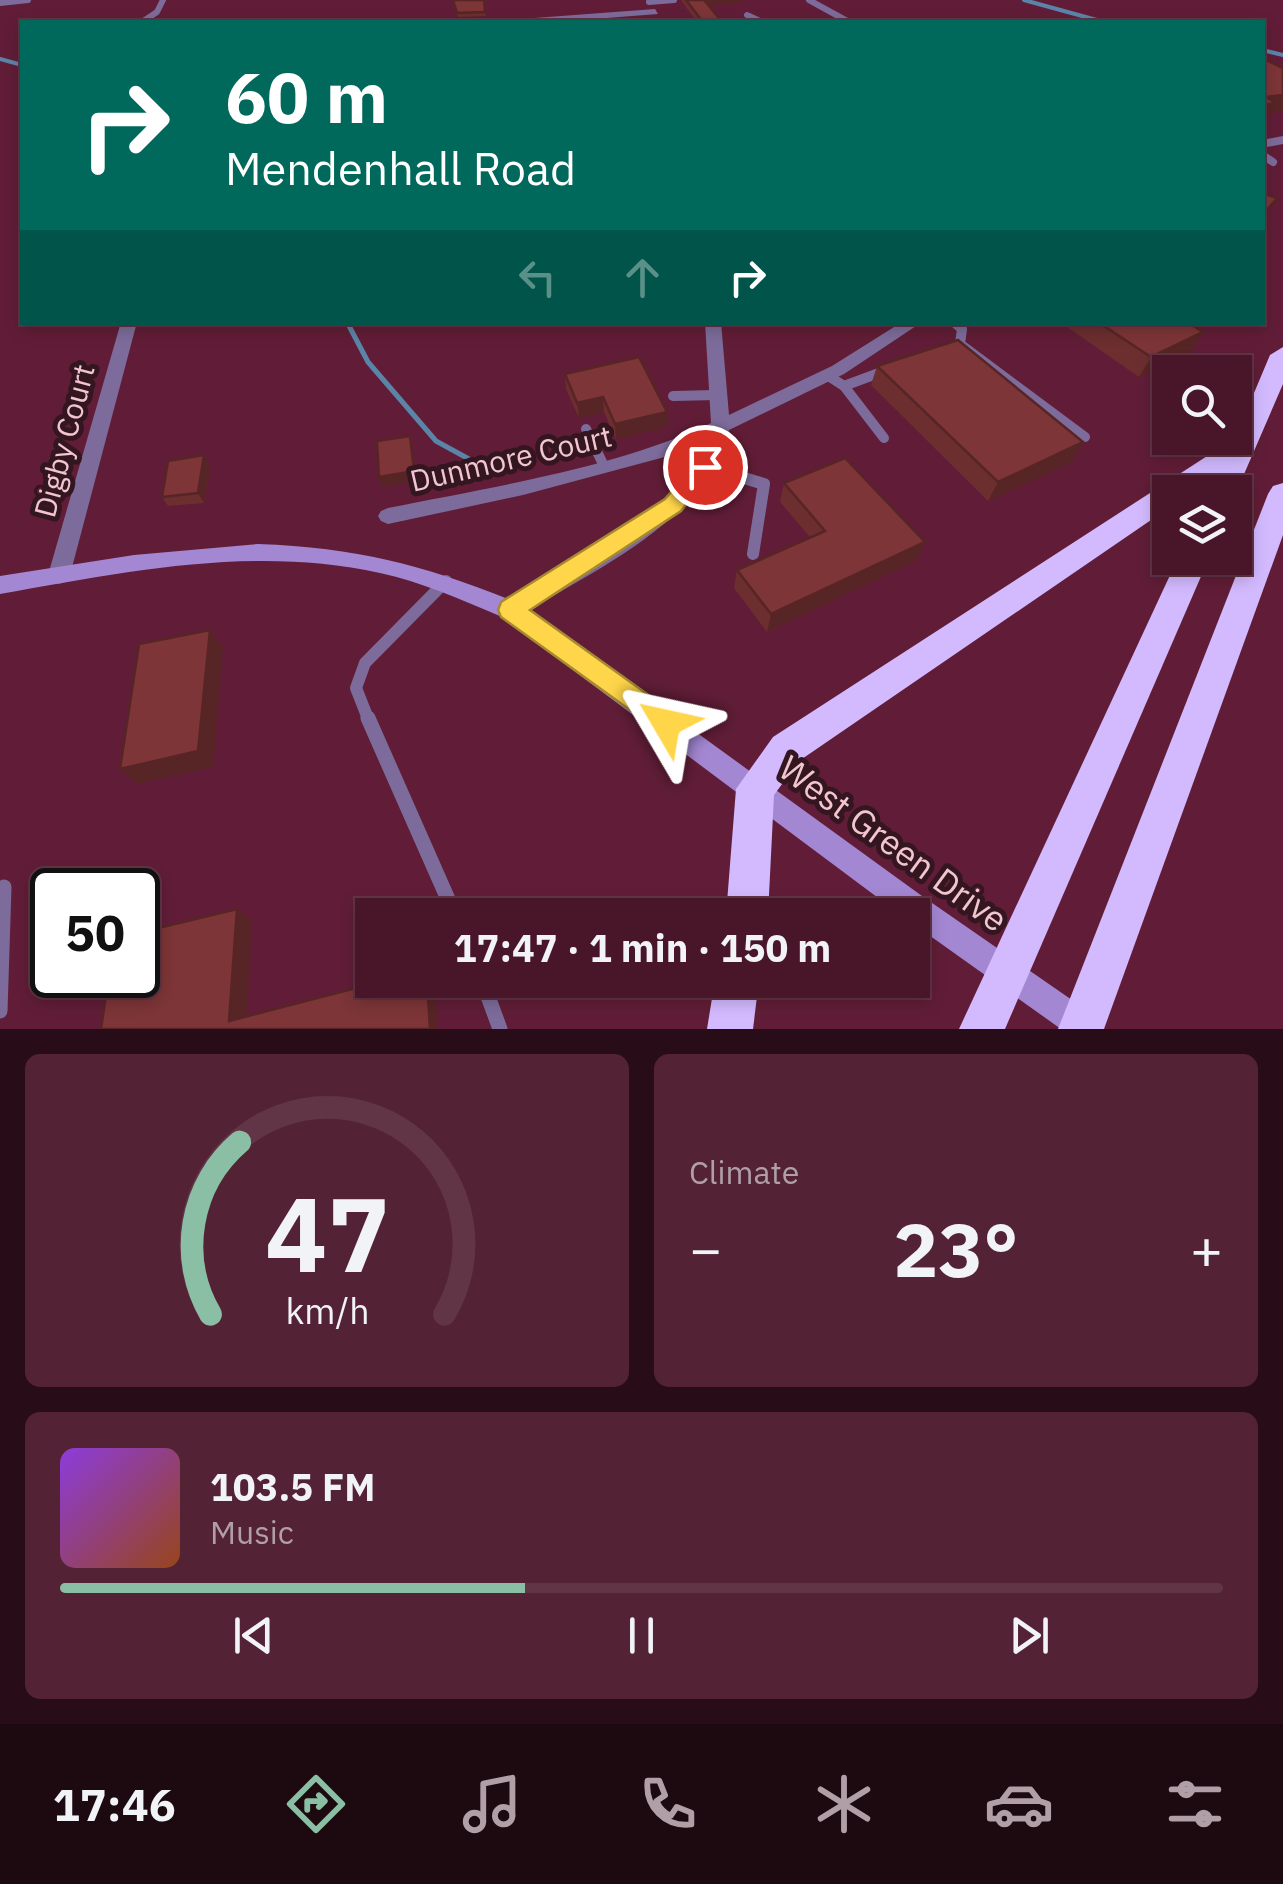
<!DOCTYPE html>
<meta charset="utf-8">
<style>
:root{--surface:#491629;--page:#532335;--text:#f1f3f6;--muted:#b19fa8;--line:#613546;--accent:#8abfa5}
body{margin:0;font-family:"IBM Plex Sans",sans-serif;background:var(--page);color:var(--text);height:100vh;display:flex;flex-direction:column;font-size:38px;white-space:nowrap}
*{box-sizing:border-box;margin:0}
p{font-size:32px;color:var(--muted)}
.icon{flex:none;width:55px;height:55px;fill:none;stroke:currentColor;stroke-width:2;stroke-linecap:round;stroke-linejoin:round}
.map{position:relative;height:1029px;overflow:hidden}
.details{display:flex;flex-direction:column;gap:25px;padding:25px;background:#280c17;flex:1}
.details>*{flex:none}
.banner{position:absolute;left:20px;top:20px;width:1245px;height:305px;border-radius:0px;box-shadow:0 5px 15px #0003,0 0 0 2px var(--line);background:#00695c;color:#fff;overflow:hidden}
.tools{position:absolute;left:1152px;top:355px;display:grid;gap:20px}
.tools a{display:grid;place-items:center;width:100px;height:100px;border-radius:0px;background:var(--surface);box-shadow:0 5px 15px #0003,0 0 0 2px var(--line);font-size:50px}
.speed{position:absolute;left:30px;top:868px;display:flex;gap:20px;font-size:50px;font-weight:700;text-align:center}
.speed>*{display:grid;place-content:center;width:130px;height:130px;border-radius:50%;background:var(--surface);box-shadow:0 5px 15px #0003,0 0 0 2px var(--line);line-height:1}
.speed .limit{border:5px solid #111;border-radius:15px;background:#fff;color:#111}
.pin{position:absolute;display:grid;place-items:center;width:85px;height:85px;color:#fff;margin:-42px;border:5px solid #fff;border-radius:50%;box-shadow:0 2px 10px #0007}
.me{position:absolute;width:110px;margin:-55px;rotate:306deg;stroke-linejoin:round;filter:drop-shadow(0 0 8px #0008)}
.turn{display:flex;align-items:center;gap:35px;height:210px;padding:0 40px;font-size:45px}
.turn .icon{width:130px;height:130px;stroke-width:2.5}
.turn b{display:block;font-size:70px;line-height:85px}
.lanes{display:flex;align-items:center;height:95px;padding:0 40px;background:#0003;justify-content:center;gap:50px;direction:ltr}
.lanes .off{opacity:.35}
.big{font-size:75px;font-weight:800;line-height:1.1}
.details .widget{flex:1;display:flex;flex-direction:column;justify-content:center;gap:15px;min-width:0;padding:0 35px;border-radius:15px;background:var(--page)}
.details .dial{align-items:center;gap:0}
.dial svg{height:260px;overflow:visible;fill:none;stroke:var(--line);stroke-width:7;stroke-linecap:round;text-anchor:middle}
.dial text{fill:var(--text);stroke:none}
.song{display:flex;align-items:center;gap:30px}
.cover{width:120px;height:120px;border-radius:15px;background:linear-gradient(135deg,hsl(270 70% 55%),hsl(20 70% 35%))}
.played{height:10px;border-radius:5px;background:linear-gradient(90deg,var(--accent) 40%,var(--line) 40%)}
.keys{display:flex;justify-content:space-around;direction:ltr}
.heat{display:flex;justify-content:space-between;align-items:center;font-size:55px;direction:ltr}
.details .tiles{flex:1;display:grid;gap:25px;grid-template-columns:1fr 1fr}
.widget:last-child{grid-column:span 2}
.trip{position:absolute;left:355px;top:898px;width:575px;height:100px;border-radius:0px;background:var(--surface);box-shadow:0 5px 15px #0003,0 0 0 2px var(--line);font-weight:800;line-height:100px;text-align:center}
.tabs{display:flex;height:160px;justify-content:space-around;align-items:center;background:#1d0910;color:var(--muted)}
.tabs .icon{width:70px;height:70px}
.tabs .current{color:var(--accent)}
.tabs b{font-size:45px;color:var(--text)}
.map>svg:first-child{display:block}
</style>
<div class="map">
<svg width="1283" height="1029" viewBox="0 0 1283 1029">
<rect width="100%" height="100%" fill="#611d37"/>
<g fill="none" stroke-linecap="round" stroke-linejoin="round">
<g stroke="#5b85a8" stroke-width="4">
<polyline points="1024,0 1104,22"/>
<polyline points="1262,50 1283,55"/>
<polyline points="0,59 22,65"/>
</g>
<polyline stroke="#5b85a8" stroke-width="5" points="347,322 368,362 436,441 489,470"/>
<g stroke="#7d6c9b" stroke-width="6">
<polyline points="809,0 849,22"/>
<polyline points="649,2 674,0"/>
<polyline points="0,3 28,0"/>
<polyline points="747,15 762,22"/>
<polyline points="142,22 157,12 163,0"/>
</g>
<polyline stroke="#7d6c9b" stroke-width="8" points="1262,155 1273,162"/>
<g stroke="#7d6c9b" stroke-width="10">
<polyline points="954,322 962,329 960,344 1085,437"/>
<polyline points="827,375 844,386 884,438"/>
<polyline points="844,386 887,370"/>
<polyline points="673,396 716,395"/>
<polyline points="586,429 604,466"/>
<polyline points="705,467 733,475"/>
</g>
<g stroke="#7d6c9b" stroke-width="12">
<polyline points="724,472 764,484 753,554"/>
<polyline points="369,721 356,688 365,663 446,581"/>
</g>
<g stroke="#7d6c9b" stroke-width="15">
<polyline points="368,718 455,915"/>
<polyline points="482,980 500,1029"/>
<polyline points="0,1011 4,887"/>
</g>
<g fill="#7d6c9b" fill-rule="evenodd">
<polygon points="655,9 658,14 555,22 516,22 521,19"/>
<polygon points="981,18 985,22 960,22"/>
<polygon points="1283,136 1283,144 1262,148 1262,140"/>
<polygon points="121,322 137,322 70,575 67,581 59,584 51,581 48,575"/>
<path d="M705 322H721L729 415 832 366 902 322H922L844 374 729 430C703 524 594 569 518 617L510 619 502 617 499 610 502 603C562 568 687 509 708 440L687 451 523 495 388 524 381 521 378 516 381 511 388 508C491 487 617 468 711 423Z"/>
</g>
<path fill="#a387d2" fill-rule="evenodd" d="M258 544C360 548 424 565 518 603L922 896 1098 1018 1102 1029H1061L912 923V915H901L502 617C462 600 422 582 380 573 254 545 125 572 0 594V576L134 555Z"/>
<g fill="#d3baff" fill-rule="evenodd">
<polygon points="1283,347 1283,384 1235,495 1208,492 1215,476 1190,492 1170,492 1170,507 799,761 774,795 768,915 726,915 736,789 773,737 1235,438 1270,355"/>
<polygon points="1283,483 1283,535 1104,1029 1058,1029 1268,494 1273,486"/>
<polygon points="1178,558 1209,558 1005,1029 959,1029"/>
<polygon points="715,980 759,980 753,1029 707,1029"/>
</g>
</g>
<g fill="#6c2e2f">
<polygon points="452,0 484,0 486,16 458,17"/>
<polygon points="681,0 742,0 742,2 708,5 722,22 697,22"/>
<polygon points="1060,322 1187,322 1203,332 1190,352 1139,377"/>
<polygon points="877,366 1083,442 1072,462 988,501 871,385"/>
<polygon points="565,374 667,427 616,439 604,412 579,418 566,389"/>
<polygon points="210,465 204,503 168,506 162,497"/>
<polygon points="784,483 917,560 767,632 734,588 737,570 810,537 780,502"/>
</g>
<g fill="#582526">
<polygon points="703,0 742,0 742,2 702,6"/>
<polygon points="1283,95 1283,111 1270,113 1265,121 1262,121 1262,103 1266,97"/>
<polygon points="1203,332 1190,352 1139,377 1151,357"/>
<polygon points="603,397 604,412 579,418 577,403"/>
<polygon points="667,412 667,427 616,439 615,424"/>
<polygon points="410,436 413,446 417,481 382,487 379,477"/>
<polygon points="1083,442 1072,462 988,501 998,482"/>
<polygon points="204,455 210,465 204,503 198,493"/>
<polygon points="925,542 917,560 767,632 771,614"/>
<polygon points="210,630 223,648 213,767 137,784 120,769"/>
<polygon points="237,909 252,921 246,1028 229,1021"/>
<polygon points="427,980 435,980 438,1029 430,1029"/>
</g>
<g fill="#7d3537" stroke="#582526" stroke-width="2.5">
<polygon points="453,0 484,0 485,12 457,13"/>
<polygon points="686,0 704,0 722,22 703,22"/>
<polygon points="1262,58 1283,68 1283,95 1266,97 1276,103 1262,105"/>
<polygon points="1262,193 1277,198 1262,216"/>
<polygon points="1098,322 1187,322 1203,332 1151,357"/>
<polygon points="958,340 1083,442 998,482 877,366"/>
<polygon points="639,357 667,412 615,424 603,397 577,403 565,374"/>
<polygon points="410,436 414,471 379,477 377,441"/>
<polygon points="204,455 198,493 162,497 168,461"/>
<polygon points="845,458 925,542 771,614 737,570 825,531 784,483"/>
<polygon points="210,630 198,751 120,769 139,644"/>
<polygon points="237,909 229,1021 387,980 427,980 430,1029 101,1029 109,975 138,975 138,933"/>
</g>
<polygon fill="#ffd54a" stroke="#a68a30" stroke-width="2.5" points="705,459 716,467 681,511 530,610 675,714 679,723 675,732 666,736 501,617 498,610 501,602 665,499 697,461"/>
<g text-anchor="middle" stroke-width="10" stroke-linejoin="round" paint-order="stroke">
<g font-size="30" fill="#f1c6d1" stroke="#341620">
<text transform="translate(65 441) rotate(-75)" y="10">Digby Court</text>
<text transform="translate(511 459) rotate(-13)" y="10">Dunmore Court</text>
</g>
<g font-size="35" fill="#f1c6d1" stroke="#341620">
<text transform="translate(893 844) rotate(36)" y="12">West Green Drive</text>
</g>
</g>
</svg>
<div class="tools">
<a><svg class="icon" aria-label="search" viewBox="0 0 24 24"><circle cx="10" cy="10" r="6"/><path d="M15 15l6 6"/></svg></a>
<a><svg class="icon" aria-label="layers" viewBox="0 0 24 24"><path d="M12 4l9 5-9 5-9-5zM3 14l9 5 9-5"/></svg></a>
</div>
<div class="speed"><div class="limit">50</div></div>
<div class="pin" style="left:705px;top:467px;background:#d93025"><svg class="icon" aria-label="arrive" viewBox="0 0 24 24"><path d="M6 21V4h12l-3 4 3 4H6"/></svg></div>
<svg class="me" style="left:666px;top:723px" viewBox="-20 -20 40 40"><path d="M0-17L14 15 0 8-14 15z" fill="#ffd54a" stroke="#fff" stroke-width="4"/></svg>
<div class="trip">17:47 · 1 min · 150 m</div>
<div class="banner">
<div class="turn"><svg class="icon" aria-label="right" viewBox="0 0 24 24"><path d="M7 20v-9h11M14 6l5 5-5 5"/></svg><div><b>60 m</b>Mendenhall Road</div></div>
<div class="lanes"><svg class="icon off" aria-label="left" viewBox="0 0 24 24"><path d="M17 20v-9H6M10 6l-5 5 5 5"/></svg><svg class="icon off" aria-label="ahead" viewBox="0 0 24 24"><path d="M12 20V5M6 11l6-6 6 6"/></svg><svg class="icon" aria-label="right" viewBox="0 0 24 24"><path d="M7 20v-9h11M14 6l5 5-5 5"/></svg></div>
</div>
</div>
<section class="details">
<div class="tiles">
<div class="widget dial"><svg viewBox="0 0 100 80">
<path d="M14 69A42 42 0 1 1 86 69"/>
<path d="M14 69A42 42 0 0 1 23 16" stroke="#8abfa5"/>
<text x="50" y="56" font-size="32" font-weight="700">47</text>
<text x="50" y="72" font-size="11">km/h</text>
</svg></div>
<div class="widget"><p>Climate</p>
<div class="heat"><a>−</a><b class="big">23°</b><a>+</a></div>
</div>
<div class="widget">
<div class="song"><i class="cover"></i><div><b>103.5 FM</b><p>Music</p></div></div>
<div class="played"></div>
<div class="keys"><svg class="icon" aria-label="previous" viewBox="0 0 24 24"><path d="M18 5L8 12l10 7zM5 5v14"/></svg><svg class="icon" aria-label="pause" viewBox="0 0 24 24"><path d="M8 5v14M16 5v14"/></svg><svg class="icon" aria-label="next" viewBox="0 0 24 24"><path d="M6 5l10 7-10 7zM19 5v14"/></svg></div>
</div>
</div>
</section>
<nav class="tabs">
<b>17:46</b>
<svg class="icon current" aria-label="directions" viewBox="0 0 24 24"><path d="M12 3l9 9-9 9-9-9zM9 14v-3h6M13 9l2 2-2 2"/></svg>
<svg class="icon" aria-label="music" viewBox="0 0 24 24"><path d="M9 18V5l10-2v13"/><circle cx="6" cy="18" r="3"/><circle cx="16" cy="16" r="3"/></svg>
<svg class="icon" aria-label="phone" viewBox="0 0 24 24"><path d="M5 4h4l2 5-3 2q2 4 5 5l2-3 5 2v4C11 20 4 13 5 4z"/></svg>
<svg class="icon" aria-label="climate" viewBox="0 0 24 24"><path d="M12 3v18M4 7l16 10M4 17L20 7"/></svg>
<svg class="icon" aria-label="car" viewBox="0 0 24 24"><path d="M5 17H2v-5l4-1 3-4h7l3 4 3 1v5h-3M9 17h6M6 11h13"/><circle cx="7" cy="17" r="2"/><circle cx="17" cy="17" r="2"/></svg>
<svg class="icon" aria-label="filters" viewBox="0 0 24 24"><path d="M4 7h16M4 17h16"/><circle cx="9" cy="7" r="2"/><circle cx="15" cy="17" r="2"/></svg>
</nav>
